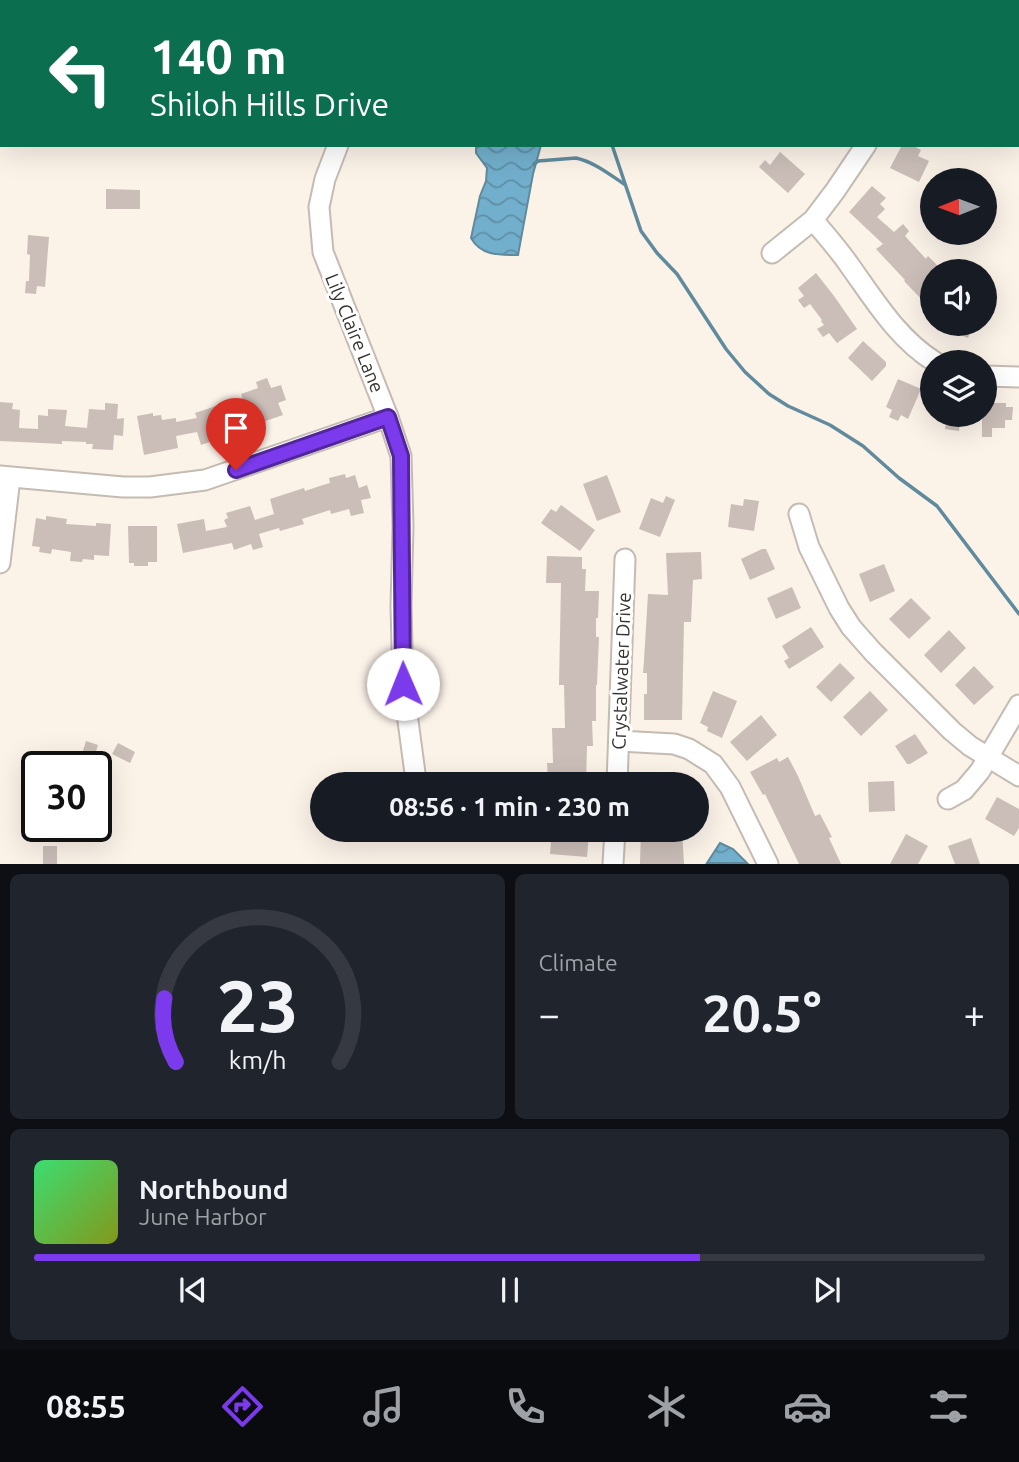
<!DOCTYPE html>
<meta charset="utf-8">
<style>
:root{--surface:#171b24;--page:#20242c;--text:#f1f3f6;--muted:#9ea1a6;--line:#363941;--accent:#7c3aed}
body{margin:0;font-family:Ubuntu,sans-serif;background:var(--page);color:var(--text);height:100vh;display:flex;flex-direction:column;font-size:26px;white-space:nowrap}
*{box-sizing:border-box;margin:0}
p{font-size:23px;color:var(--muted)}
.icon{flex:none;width:38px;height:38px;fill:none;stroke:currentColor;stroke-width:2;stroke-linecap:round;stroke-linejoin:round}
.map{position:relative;height:864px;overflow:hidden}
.side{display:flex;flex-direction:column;gap:10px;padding:10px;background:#0d0f14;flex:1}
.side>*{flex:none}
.banner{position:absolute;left:0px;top:0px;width:1020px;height:147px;box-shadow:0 7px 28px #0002;background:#0b6e4f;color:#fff;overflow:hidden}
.needle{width:46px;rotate:269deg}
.fabs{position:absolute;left:920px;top:168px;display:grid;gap:14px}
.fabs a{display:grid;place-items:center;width:77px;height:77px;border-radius:50%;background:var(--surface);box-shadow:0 7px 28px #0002;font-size:35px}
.speed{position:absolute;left:21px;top:751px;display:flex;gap:14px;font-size:35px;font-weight:700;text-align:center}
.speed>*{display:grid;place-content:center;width:91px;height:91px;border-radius:50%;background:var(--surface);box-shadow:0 7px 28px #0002;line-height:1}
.speed .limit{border:4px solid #111;border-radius:10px;background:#fff;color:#111}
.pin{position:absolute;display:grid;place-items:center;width:60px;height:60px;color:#fff;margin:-72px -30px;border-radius:50% 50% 50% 0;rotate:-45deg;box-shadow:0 0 7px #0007}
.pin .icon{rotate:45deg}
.me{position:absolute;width:77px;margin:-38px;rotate:359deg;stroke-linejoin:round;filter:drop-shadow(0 0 5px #0008)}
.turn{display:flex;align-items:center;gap:24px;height:147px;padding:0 35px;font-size:32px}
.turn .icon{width:91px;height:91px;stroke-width:2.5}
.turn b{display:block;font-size:49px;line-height:60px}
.big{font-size:52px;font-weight:700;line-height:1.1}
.side .widget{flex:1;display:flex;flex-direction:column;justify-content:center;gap:10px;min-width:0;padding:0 24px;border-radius:10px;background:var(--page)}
.side .dial{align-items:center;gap:0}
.dial svg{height:182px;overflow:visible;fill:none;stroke:var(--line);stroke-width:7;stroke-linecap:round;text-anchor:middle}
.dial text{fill:var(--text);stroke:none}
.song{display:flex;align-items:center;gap:21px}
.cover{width:84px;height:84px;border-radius:10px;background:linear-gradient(135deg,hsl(140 70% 55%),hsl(70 70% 35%))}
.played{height:7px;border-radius:4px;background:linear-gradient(90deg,var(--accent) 70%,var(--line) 70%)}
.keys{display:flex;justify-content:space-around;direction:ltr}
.heat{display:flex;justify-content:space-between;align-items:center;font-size:38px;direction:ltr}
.side .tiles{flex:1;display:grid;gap:10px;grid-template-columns:1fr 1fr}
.widget:last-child{grid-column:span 2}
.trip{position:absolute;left:310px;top:772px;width:399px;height:70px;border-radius:35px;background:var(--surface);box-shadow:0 7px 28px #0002;font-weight:700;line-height:70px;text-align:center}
.tabs{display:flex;height:112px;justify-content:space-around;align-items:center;background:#090b0e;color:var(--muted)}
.tabs .icon{width:49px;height:49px}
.tabs .on{color:var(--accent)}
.tabs b{font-size:32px;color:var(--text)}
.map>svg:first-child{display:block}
</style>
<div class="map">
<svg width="1019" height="864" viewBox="0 0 1019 864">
<defs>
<pattern id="water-waves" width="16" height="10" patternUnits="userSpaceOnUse" patternTransform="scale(1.75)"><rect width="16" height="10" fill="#72afcc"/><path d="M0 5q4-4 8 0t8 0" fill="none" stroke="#5e8fa6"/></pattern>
</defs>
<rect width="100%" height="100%" fill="#fbf2e8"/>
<g fill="url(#water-waves)" stroke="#608a9d" stroke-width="2">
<path d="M476 145H541L533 174 518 255C500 255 481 256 471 238L480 196 486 181 487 168 476 153Z"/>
<polygon points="720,843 733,849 747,863 707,863"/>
</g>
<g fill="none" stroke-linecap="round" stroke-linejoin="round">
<g stroke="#608a9d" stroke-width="3.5">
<polyline points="542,0 544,2"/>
<polyline points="578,2 578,0"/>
<polyline points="612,145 641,231 657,253 677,274 726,349 745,372 769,394 788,406 830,425 863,446 899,478 937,506 1019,614"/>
<path d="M534 164 538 161 576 158C594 162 609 174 624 184"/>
</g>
</g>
<g fill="#cbbeb8">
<polygon points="902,145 912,145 921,150 918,156 929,161 919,182 890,168"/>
<polygon points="780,152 805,174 788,193 759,167 765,160 770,165"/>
<polygon points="872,186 886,198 880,204 885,209 877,217 894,232 903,224 909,231 905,236 926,259 928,256 937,265 933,269 933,300 927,305 904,281 905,280 876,249 883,244 849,212"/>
<polygon points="106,189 140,190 140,209 106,209"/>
<polygon points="28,235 49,237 45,287 37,286 36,294 25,293 26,281 29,281 30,255 27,254"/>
<polygon points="816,273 834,296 857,329 837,343 829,333 823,337 817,329 824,325 821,321 822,320 810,304 804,308 798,300 804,296 798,288"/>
<polygon points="933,324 973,324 968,338"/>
<polygon points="863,341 886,362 886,366 872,381 848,358"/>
<polygon points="267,378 271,388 281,385 286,400 278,403 283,415 257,424 255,421 235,427 236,431 227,434 228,436 201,445 197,432 176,436 178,448 144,455 137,416 153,413 153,416 161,415 162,420 176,418 176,422 197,418 195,413 219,405 224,419 247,411 241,394 258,388 256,382"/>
<polygon points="898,379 921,389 908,419 901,415 898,421 889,417 892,410 886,407"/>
<polygon points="0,402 13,403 12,409 20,410 19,428 38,429 38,415 48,416 48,409 67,410 65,426 87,428 89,409 105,410 105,403 118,404 117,419 124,418 123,436 114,435 113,450 92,449 93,444 86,444 86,442 62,441 62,444 0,441"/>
<polygon points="985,403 1006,403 1006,407 1013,407 1012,420 1005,420 1005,428 992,428 992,437 982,437 982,415 985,415"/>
<polygon points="947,415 961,415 959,431 945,429"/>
<polygon points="345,474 346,478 355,475 359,488 367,485 371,498 361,500 364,513 351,516 349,509 331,514 330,510 302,519 304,524 280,531 279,528 259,534 263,547 253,550 251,544 234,550 232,543 183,553 177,524 204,519 206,531 227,527 224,520 228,518 226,513 250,506 255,520 274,514 270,499 304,488 305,491 323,485 330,483 329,478"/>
<polygon points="607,475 621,512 597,521 583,484"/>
<polygon points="666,496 675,500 660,537 639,529 651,498 663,503"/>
<polygon points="744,499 759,501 754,531 728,527 731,504 743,506"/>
<polygon points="561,505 595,530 580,551 541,523 551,509 556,512"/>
<polygon points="46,516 67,519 66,524 96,526 96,523 111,524 109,556 94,555 94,560 83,559 82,562 70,561 71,552 52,549 51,554 39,552 40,547 32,546 36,518 46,520"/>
<polygon points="128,526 157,526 157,562 148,562 148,566 134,566 134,563 129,563"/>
<polygon points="762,549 766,549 775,569 750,580 741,559"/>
<polygon points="701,552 702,579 693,580 691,622 684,622 682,720 644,720 644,694 647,694 647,673 643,673 644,660 648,594 668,595 666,553"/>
<polygon points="547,556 582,557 582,569 586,569 585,591 599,591 598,618 596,618 596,637 599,637 597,685 596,685 596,721 592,721 593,746 587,746 586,784 557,784 557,781 548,782 547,763 553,763 552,728 565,728 564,685 559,685 561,583 546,583"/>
<polygon points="884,564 895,591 870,602 859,574"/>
<polygon points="792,587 801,608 776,619 767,598"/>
<polygon points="911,598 931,618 909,639 889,619"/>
<polygon points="811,627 824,647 789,669 784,661 789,658 782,646"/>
<polygon points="949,630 966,648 941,673 924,655"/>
<polygon points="840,663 855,678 831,702 816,687"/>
<polygon points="974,666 994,687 974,705 955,685"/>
<polygon points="713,691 737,701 722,738 707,731 708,727 700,723"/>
<polygon points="870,691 888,710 861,736 843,717"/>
<polygon points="761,715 777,735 747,761 730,742"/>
<polygon points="915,734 928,753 910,764 907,764 895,746"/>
<polygon points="86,741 98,745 93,761 81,757"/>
<polygon points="118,743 135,752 130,763 112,754"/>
<polygon points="788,757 798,776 815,816 820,814 832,837 829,838 841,864 799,864 765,794 763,795 750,772 777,758 779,762"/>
<polygon points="675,772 675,784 647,784 647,773"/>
<polygon points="894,781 895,811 869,812 868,782"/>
<polygon points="997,797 1019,809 1019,828 1014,836 985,819"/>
<polygon points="552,830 589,833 587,857 550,854"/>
<polygon points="641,830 682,830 684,864 640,864"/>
<polygon points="906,834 928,846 918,864 890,864"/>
<polygon points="971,838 980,864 955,864 948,846"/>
<rect x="43" y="846" width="14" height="18"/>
</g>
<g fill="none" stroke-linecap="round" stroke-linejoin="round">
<defs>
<g id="minor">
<polyline points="4,2 4,0"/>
<polyline points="955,2 955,0"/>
<polyline points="0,26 2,17"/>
<polyline points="338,145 325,179 319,207 323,252 388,417 401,456 403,526 401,606 403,684 415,773"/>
<path d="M813 220C826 235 839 250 850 266 875 301 898 339 935 362"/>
<polyline points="772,253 813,220 835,191 866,145"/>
<polyline points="985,376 1019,377"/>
<polyline points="0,476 123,487 150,487 205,480 388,417"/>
<polyline points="799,514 809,547 839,608 851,627 873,652 952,731 970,746 1019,776"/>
<polyline points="0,563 10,478"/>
<polyline points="619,741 674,744 689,749 713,764 730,787 768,864"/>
<polyline points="617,784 625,559"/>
<polyline points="948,799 964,790 980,771 1019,705"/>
<polyline points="613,864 615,830"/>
</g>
</defs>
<use href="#minor" stroke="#c4bbb2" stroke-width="23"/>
<use href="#minor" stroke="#fff" stroke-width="19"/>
</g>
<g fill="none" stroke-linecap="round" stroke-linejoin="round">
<defs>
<polyline id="route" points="236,470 388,417 401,456 403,684"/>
</defs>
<use href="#route" stroke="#51269a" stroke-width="18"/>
<use href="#route" stroke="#7c3aed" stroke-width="12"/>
</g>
<g text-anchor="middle" stroke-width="6" stroke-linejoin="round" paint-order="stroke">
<g font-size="19" fill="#36332f" stroke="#fff">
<text transform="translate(355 333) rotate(68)" y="7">Lily Claire Lane</text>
<text transform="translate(621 671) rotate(-88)" y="7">Crystalwater Drive</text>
</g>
</g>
</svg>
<div class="fabs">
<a><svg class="needle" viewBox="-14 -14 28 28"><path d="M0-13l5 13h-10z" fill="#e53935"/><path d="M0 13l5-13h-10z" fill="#9ea1a6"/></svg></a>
<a><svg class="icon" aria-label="sound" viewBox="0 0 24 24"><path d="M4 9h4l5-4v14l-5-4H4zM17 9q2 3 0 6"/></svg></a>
<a><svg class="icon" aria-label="layers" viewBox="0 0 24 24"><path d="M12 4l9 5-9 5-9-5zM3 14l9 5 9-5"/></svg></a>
</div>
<div class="speed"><div class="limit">30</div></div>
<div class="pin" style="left:236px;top:470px;background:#d93025"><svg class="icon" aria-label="arrive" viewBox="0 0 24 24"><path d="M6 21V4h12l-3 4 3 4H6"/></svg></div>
<svg class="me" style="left:403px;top:684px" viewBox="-20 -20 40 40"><circle r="19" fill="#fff"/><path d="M0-13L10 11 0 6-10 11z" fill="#7c3aed"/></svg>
<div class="trip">08:56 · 1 min · 230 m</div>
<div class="banner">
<div class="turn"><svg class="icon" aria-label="left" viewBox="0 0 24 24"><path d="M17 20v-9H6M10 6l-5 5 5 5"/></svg><div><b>140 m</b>Shiloh Hills Drive</div></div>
</div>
</div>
<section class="side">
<div class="tiles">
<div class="widget dial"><svg viewBox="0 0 100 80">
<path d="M14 69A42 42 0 1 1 86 69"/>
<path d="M14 69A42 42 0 0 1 9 41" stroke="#7c3aed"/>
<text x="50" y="56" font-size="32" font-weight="700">23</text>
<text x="50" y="72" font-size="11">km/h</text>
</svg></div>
<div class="widget"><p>Climate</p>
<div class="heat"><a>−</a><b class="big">20.5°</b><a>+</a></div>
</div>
<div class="widget">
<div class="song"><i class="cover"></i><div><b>Northbound</b><p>June Harbor</p></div></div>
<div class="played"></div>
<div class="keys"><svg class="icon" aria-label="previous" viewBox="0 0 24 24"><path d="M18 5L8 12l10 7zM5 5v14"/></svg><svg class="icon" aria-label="pause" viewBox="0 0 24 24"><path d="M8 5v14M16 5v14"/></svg><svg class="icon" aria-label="next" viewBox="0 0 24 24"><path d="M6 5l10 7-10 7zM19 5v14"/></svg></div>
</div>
</div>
</section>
<nav class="tabs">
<b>08:55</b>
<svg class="icon on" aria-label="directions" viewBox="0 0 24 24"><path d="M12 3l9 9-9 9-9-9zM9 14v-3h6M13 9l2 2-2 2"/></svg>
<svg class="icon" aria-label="music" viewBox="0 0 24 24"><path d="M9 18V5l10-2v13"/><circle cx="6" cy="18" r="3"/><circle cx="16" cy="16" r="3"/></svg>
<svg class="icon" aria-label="phone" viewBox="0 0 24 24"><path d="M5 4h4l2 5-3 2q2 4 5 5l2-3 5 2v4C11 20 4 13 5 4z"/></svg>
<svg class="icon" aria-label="climate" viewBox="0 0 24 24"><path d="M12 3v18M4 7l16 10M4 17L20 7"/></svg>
<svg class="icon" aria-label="car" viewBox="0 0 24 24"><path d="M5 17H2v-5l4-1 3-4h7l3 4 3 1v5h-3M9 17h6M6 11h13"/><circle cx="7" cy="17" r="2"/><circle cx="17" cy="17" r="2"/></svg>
<svg class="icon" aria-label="filters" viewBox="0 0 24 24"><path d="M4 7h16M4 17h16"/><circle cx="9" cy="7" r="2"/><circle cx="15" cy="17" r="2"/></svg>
</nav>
